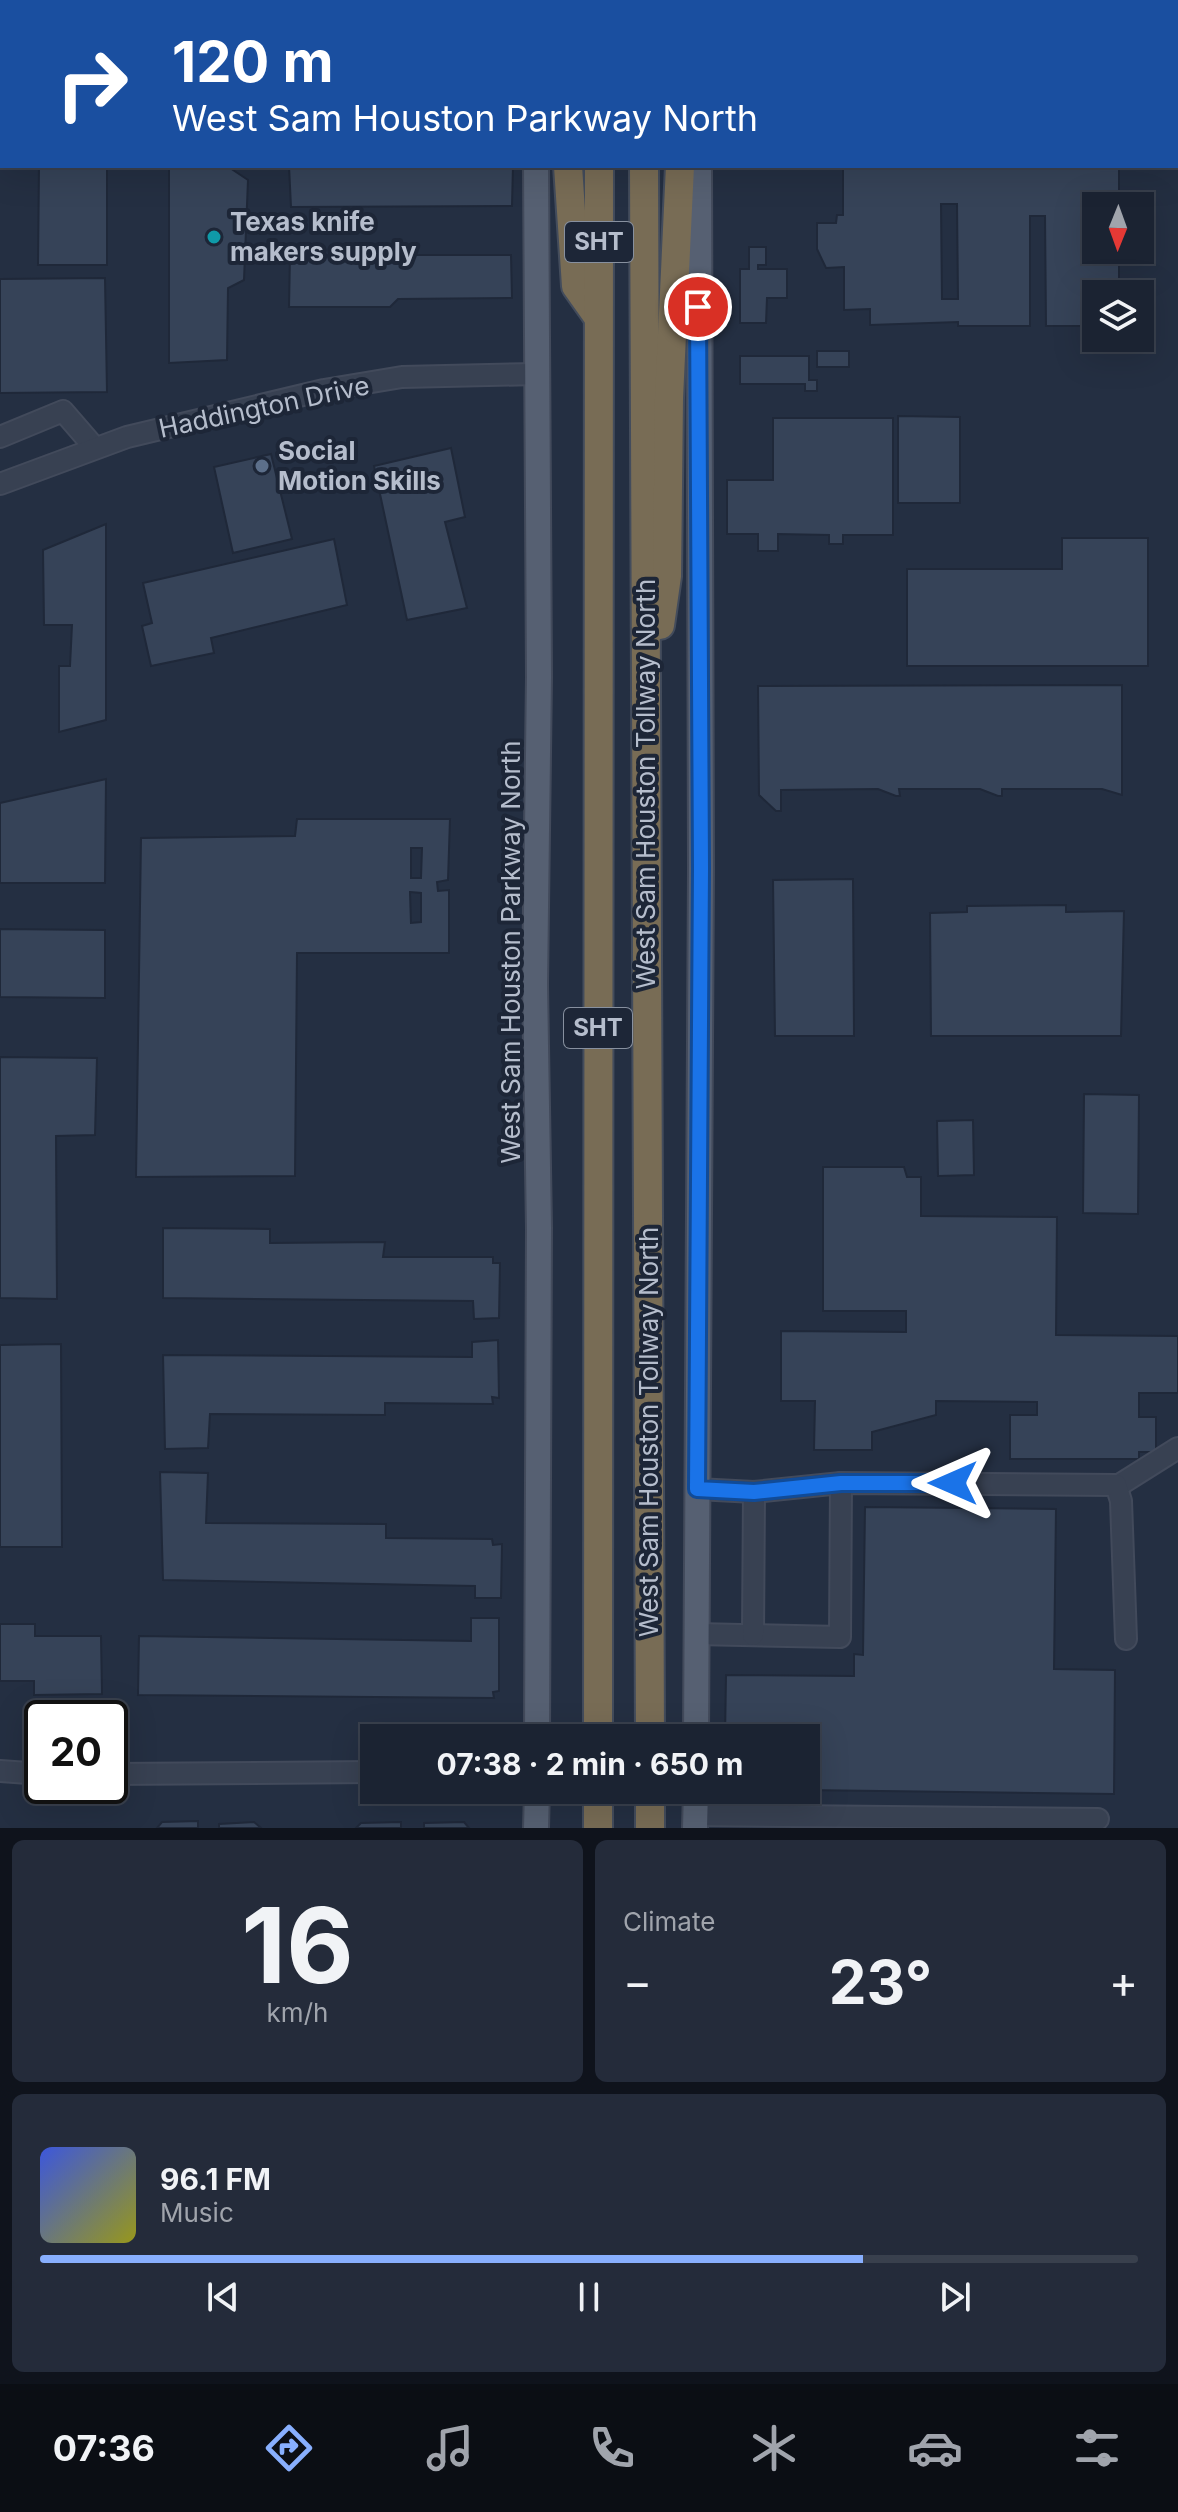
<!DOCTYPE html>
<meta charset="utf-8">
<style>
:root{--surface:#1b2332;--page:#242b3a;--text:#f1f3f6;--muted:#a0a4ac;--line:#39404d;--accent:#88affe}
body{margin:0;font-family:Inter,sans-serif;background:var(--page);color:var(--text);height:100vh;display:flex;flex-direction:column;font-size:30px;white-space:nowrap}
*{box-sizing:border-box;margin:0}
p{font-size:26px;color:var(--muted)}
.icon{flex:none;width:44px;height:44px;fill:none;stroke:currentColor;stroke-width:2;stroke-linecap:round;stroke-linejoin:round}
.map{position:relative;height:1828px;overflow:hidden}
.sheet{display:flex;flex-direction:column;gap:12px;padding:12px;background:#0f131c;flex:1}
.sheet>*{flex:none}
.guide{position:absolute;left:0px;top:0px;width:1178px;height:168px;box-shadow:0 8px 32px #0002,0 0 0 2px var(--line);background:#1a4fa0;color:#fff;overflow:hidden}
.needle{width:52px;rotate:181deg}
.buttons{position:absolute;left:1082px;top:192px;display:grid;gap:16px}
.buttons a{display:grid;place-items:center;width:72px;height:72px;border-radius:0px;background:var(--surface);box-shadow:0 8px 32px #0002,0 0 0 2px var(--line);font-size:40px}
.speed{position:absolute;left:24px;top:1700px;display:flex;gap:16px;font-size:40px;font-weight:700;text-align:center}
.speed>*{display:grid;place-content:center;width:104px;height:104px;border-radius:50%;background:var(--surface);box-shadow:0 8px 32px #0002,0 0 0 2px var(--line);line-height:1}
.speed .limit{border:4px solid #111;border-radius:12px;background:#fff;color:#111}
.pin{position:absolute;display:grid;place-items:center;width:68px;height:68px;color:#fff;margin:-34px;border:4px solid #fff;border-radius:50%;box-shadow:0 2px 8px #0007}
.me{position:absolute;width:88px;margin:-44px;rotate:270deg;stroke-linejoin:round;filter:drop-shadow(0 0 6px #0008)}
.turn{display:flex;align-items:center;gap:28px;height:168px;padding:0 40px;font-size:36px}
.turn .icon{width:104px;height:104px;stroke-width:2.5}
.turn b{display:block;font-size:56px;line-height:68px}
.big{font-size:60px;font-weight:700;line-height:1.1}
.sheet .tile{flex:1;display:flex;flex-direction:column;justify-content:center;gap:12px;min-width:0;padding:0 28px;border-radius:12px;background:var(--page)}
.sheet .dial{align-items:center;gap:0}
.dial b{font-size:104px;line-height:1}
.song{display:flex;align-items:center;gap:24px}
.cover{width:96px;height:96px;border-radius:12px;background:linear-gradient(135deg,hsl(230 70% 55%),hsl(60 70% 35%))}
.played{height:8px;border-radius:4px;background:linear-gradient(90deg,var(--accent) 75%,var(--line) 75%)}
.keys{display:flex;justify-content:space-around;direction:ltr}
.heat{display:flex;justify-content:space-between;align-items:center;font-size:44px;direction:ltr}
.sheet .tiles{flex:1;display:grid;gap:12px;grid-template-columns:1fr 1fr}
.tile:last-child{grid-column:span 2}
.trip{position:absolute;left:360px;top:1724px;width:460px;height:80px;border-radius:0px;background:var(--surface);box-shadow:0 8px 32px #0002,0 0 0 2px var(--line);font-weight:700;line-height:80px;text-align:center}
.menu{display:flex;height:128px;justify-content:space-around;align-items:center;background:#0b0e14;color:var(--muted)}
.menu .icon{width:56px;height:56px}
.menu .active{color:var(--accent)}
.menu b{font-size:36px;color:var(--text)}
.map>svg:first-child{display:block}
</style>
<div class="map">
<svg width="1178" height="1828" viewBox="0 0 1178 1828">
<rect width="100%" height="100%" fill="#242f42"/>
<g fill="#364358" stroke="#1f2839" stroke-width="2" fill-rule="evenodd">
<rect x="169" y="0" width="78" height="2"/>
<rect x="289" y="0" width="224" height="2"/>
<rect x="835" y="0" width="176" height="2"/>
<rect x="1025" y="0" width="132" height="2"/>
<polygon points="39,166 107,166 107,265 38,265"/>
<polygon points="169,166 227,166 248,180 244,280 228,288 227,360 169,363"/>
<polygon points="289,166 513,166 512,206 291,207"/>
<path d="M843 166H1119V206H1096V250H1119V294H1096V326H1046L1045 216H1030V326H958V322L870 325V309L844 310V267L826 268 817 249V223H836L837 215H843ZM941 204H957L958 299H942Z"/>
<polygon points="749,247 766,247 766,265 758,265 758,269 787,269 787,298 767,298 766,323 740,323 740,269 749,269"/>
<polygon points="290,255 511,255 512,298 398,299 390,307 289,307"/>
<polygon points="105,278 107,392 0,393 0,279"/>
<rect x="817" y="351" width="32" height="16"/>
<polygon points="740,356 809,356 809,380 817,380 817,391 805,391 805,384 740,384"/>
<polygon points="898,416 960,417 960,503 898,503"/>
<polygon points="773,418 893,418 893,535 843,535 843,544 829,544 829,535 778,534 778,551 758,551 758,534 727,534 727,480 773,480"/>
<polygon points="451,448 465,517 445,522 467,608 407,620 374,466"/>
<polygon points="271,454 292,539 233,553 214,467"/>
<polygon points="106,524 106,720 59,732 59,666 70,666 72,625 44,625 43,550"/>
<polygon points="1062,538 1148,538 1148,666 907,666 907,569 1062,569"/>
<polygon points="334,539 347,605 211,638 214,653 151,666 142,626 152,623 143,583"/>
<polygon points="1122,685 1122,795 1102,789 1002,789 1002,796 998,796 980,789 899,789 900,796 896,796 878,789 781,790 781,811 776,811 759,795 758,686"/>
<polygon points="106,779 105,883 0,883 0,803"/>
<path d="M297 819H450L448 880 437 882 438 891 449 890V953H297L295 1176 136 1177 141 838 295 836ZM411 848H422L421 878H411ZM410 892 421 893V922L411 923Z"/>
<polygon points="853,879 854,1036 775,1036 773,880"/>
<polygon points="1066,905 1066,912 1124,911 1121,1036 931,1036 930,913 967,912 967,906"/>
<polygon points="0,929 105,930 105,998 0,997"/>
<polygon points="0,1057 97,1058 95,1135 56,1136 57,1299 0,1298"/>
<polygon points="1084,1094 1139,1095 1138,1214 1083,1213"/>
<polygon points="973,1120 974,1175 938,1176 937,1121"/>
<polygon points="823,1167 904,1167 907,1177 921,1177 921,1216 1057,1217 1056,1335 1178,1336 1178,1393 1139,1393 1139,1417 1156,1417 1156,1452 1139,1452 1139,1459 1010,1459 1010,1415 1037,1415 1037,1402 936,1401 936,1415 872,1432 872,1450 814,1450 815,1401 781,1401 781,1331 906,1332 906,1311 823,1311"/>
<polygon points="163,1228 270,1229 270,1243 385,1242 383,1257 493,1257 493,1263 500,1263 499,1318 474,1319 473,1301 163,1298"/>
<polygon points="498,1340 499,1398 492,1397 493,1404 385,1403 385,1415 210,1414 208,1448 165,1449 163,1355 472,1357 472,1342"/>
<polygon points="61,1344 62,1547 0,1547 0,1345"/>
<polygon points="160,1472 208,1473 206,1523 386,1524 386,1538 492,1539 493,1545 502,1544 501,1598 475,1598 475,1586 163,1580"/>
<polygon points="865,1507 1056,1509 1054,1669 1115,1670 1114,1794 802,1790 806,1790 806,1738 725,1738 726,1675 854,1676 854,1654 863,1655"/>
<polygon points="471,1618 499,1618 499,1691 493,1692 494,1698 138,1695 139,1636 471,1641"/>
<polygon points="0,1624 35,1624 35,1636 101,1636 102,1694 34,1695 34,1681 0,1681"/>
<polygon points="198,1821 198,1828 157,1828 162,1822"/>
<polygon points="254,1822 261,1828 219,1828 219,1824"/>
<polygon points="401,1822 401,1828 356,1828 361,1823"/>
<polygon points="464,1822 469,1828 424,1828 424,1823"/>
</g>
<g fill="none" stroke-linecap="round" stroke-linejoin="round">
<defs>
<g id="minor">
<polyline points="0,437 63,411 95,448"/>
<polyline points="0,484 127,437 324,390 402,377 536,374"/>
<polyline points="1116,1487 1178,1448"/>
<polyline points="697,1489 754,1492 841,1483 1116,1485 1121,1501 1126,1639"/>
<polyline points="696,1634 840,1637 841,1483"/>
<polyline points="753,1635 754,1492"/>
<polyline points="0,1771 42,1774"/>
<polyline points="110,1774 374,1772"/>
<polyline points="695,1815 1098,1819"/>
</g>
<g id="major">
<polyline points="698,0 698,2"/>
<polyline points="536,166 539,677 535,985 539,1228 537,1738"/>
<polyline points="696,1738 701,868 699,166"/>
<polyline points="536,1828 537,1790"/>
<polyline points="695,1828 696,1790"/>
</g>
<g id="highway">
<polyline points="544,0 545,2"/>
<polyline points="643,0 643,2"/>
<polyline points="599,2 599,0"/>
<polyline points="681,2 681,0"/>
<polyline points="568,166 576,286 598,317"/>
<polyline points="644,166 650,1738"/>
<polyline points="660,625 667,576 669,398 680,166"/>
<polyline points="598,1738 599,166"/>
<polyline points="598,1828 598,1790"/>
<polyline points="650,1828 650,1790"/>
</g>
</defs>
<use href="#minor" stroke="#424a5b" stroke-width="24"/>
<use href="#major" stroke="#424a5b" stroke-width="28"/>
<use href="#highway" stroke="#434c5c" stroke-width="32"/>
<use href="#minor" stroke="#384152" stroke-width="20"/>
<use href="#major" stroke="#566072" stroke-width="24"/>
<use href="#highway" stroke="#786c55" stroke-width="28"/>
</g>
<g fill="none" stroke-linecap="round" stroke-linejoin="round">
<defs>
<polyline id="route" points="698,307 701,868 697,1489 754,1492 841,1483 953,1483"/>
</defs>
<use href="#route" stroke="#114b97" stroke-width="20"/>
<use href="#route" stroke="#1a73e8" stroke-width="14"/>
</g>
<circle fill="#0f9aa8" stroke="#1d2637" stroke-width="3" cx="214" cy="237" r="8"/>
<circle fill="#5c6f8a" stroke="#1d2637" stroke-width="3" cx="262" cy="466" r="8"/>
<g text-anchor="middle" stroke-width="8" stroke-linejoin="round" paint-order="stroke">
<g fill="#1d2637" stroke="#87909f" stroke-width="2">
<rect x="565" y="222" width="68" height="40" rx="6"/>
<rect x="564" y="1008" width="68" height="40" rx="6"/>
</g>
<g font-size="24" font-weight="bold" fill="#b5bdcc">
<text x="599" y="250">SHT</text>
<text x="598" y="1036">SHT</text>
</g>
<g font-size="26" font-weight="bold" fill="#b5bdcc" stroke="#1d2637" text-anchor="start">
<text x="230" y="231">Texas knife<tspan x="230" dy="30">makers supply</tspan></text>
<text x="278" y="460">Social<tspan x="278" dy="30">Motion Skills</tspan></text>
</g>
<g font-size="26" fill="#b5bdcc" stroke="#1d2637">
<text transform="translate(264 407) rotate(-12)" y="9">Haddington Drive</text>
<text transform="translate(646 784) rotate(-90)" y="9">West Sam Houston Tollway North</text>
<text transform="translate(511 952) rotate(-90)" y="9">West Sam Houston Parkway North</text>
<text transform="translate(649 1432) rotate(-90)" y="9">West Sam Houston Tollway North</text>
</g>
</g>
</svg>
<div class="buttons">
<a><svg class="needle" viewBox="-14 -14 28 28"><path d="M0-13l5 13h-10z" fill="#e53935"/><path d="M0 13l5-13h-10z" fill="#a0a4ac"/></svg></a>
<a><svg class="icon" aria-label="layers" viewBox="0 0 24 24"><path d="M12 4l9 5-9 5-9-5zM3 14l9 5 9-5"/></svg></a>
</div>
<div class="speed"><div class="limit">20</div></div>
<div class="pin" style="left:698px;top:307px;background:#d93025"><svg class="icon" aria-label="arrive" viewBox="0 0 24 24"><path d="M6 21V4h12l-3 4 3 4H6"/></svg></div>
<svg class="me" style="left:953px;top:1483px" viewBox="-20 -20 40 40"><path d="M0-17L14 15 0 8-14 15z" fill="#1a73e8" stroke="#fff" stroke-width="4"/></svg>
<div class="trip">07:38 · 2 min · 650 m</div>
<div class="guide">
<div class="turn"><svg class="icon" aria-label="right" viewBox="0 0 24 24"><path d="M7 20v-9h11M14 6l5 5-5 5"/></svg><div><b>120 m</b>West Sam Houston Parkway North</div></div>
</div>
</div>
<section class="sheet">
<div class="tiles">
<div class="tile dial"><b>16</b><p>km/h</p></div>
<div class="tile"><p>Climate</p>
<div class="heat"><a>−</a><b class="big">23°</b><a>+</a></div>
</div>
<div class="tile">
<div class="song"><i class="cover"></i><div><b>96.1 FM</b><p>Music</p></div></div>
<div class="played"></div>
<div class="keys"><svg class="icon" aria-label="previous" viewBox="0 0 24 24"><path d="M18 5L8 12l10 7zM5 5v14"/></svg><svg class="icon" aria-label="pause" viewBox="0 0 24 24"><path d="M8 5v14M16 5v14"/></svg><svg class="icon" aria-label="next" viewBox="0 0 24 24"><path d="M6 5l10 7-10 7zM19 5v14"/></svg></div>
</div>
</div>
</section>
<nav class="menu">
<b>07:36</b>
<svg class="icon active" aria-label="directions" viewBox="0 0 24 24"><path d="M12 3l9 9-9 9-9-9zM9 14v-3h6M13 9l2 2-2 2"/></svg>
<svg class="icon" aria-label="music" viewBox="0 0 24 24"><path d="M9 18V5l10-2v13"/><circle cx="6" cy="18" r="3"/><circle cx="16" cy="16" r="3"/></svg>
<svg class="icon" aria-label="phone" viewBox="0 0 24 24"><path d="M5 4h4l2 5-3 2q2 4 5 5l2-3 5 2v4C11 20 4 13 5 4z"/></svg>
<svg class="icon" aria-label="climate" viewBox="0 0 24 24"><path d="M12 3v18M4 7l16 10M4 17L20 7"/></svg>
<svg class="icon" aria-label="car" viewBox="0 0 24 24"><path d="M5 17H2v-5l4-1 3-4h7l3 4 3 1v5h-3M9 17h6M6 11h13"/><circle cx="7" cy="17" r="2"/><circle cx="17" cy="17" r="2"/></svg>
<svg class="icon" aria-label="filters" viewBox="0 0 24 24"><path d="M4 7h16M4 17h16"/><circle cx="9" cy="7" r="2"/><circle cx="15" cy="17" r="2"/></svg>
</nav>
